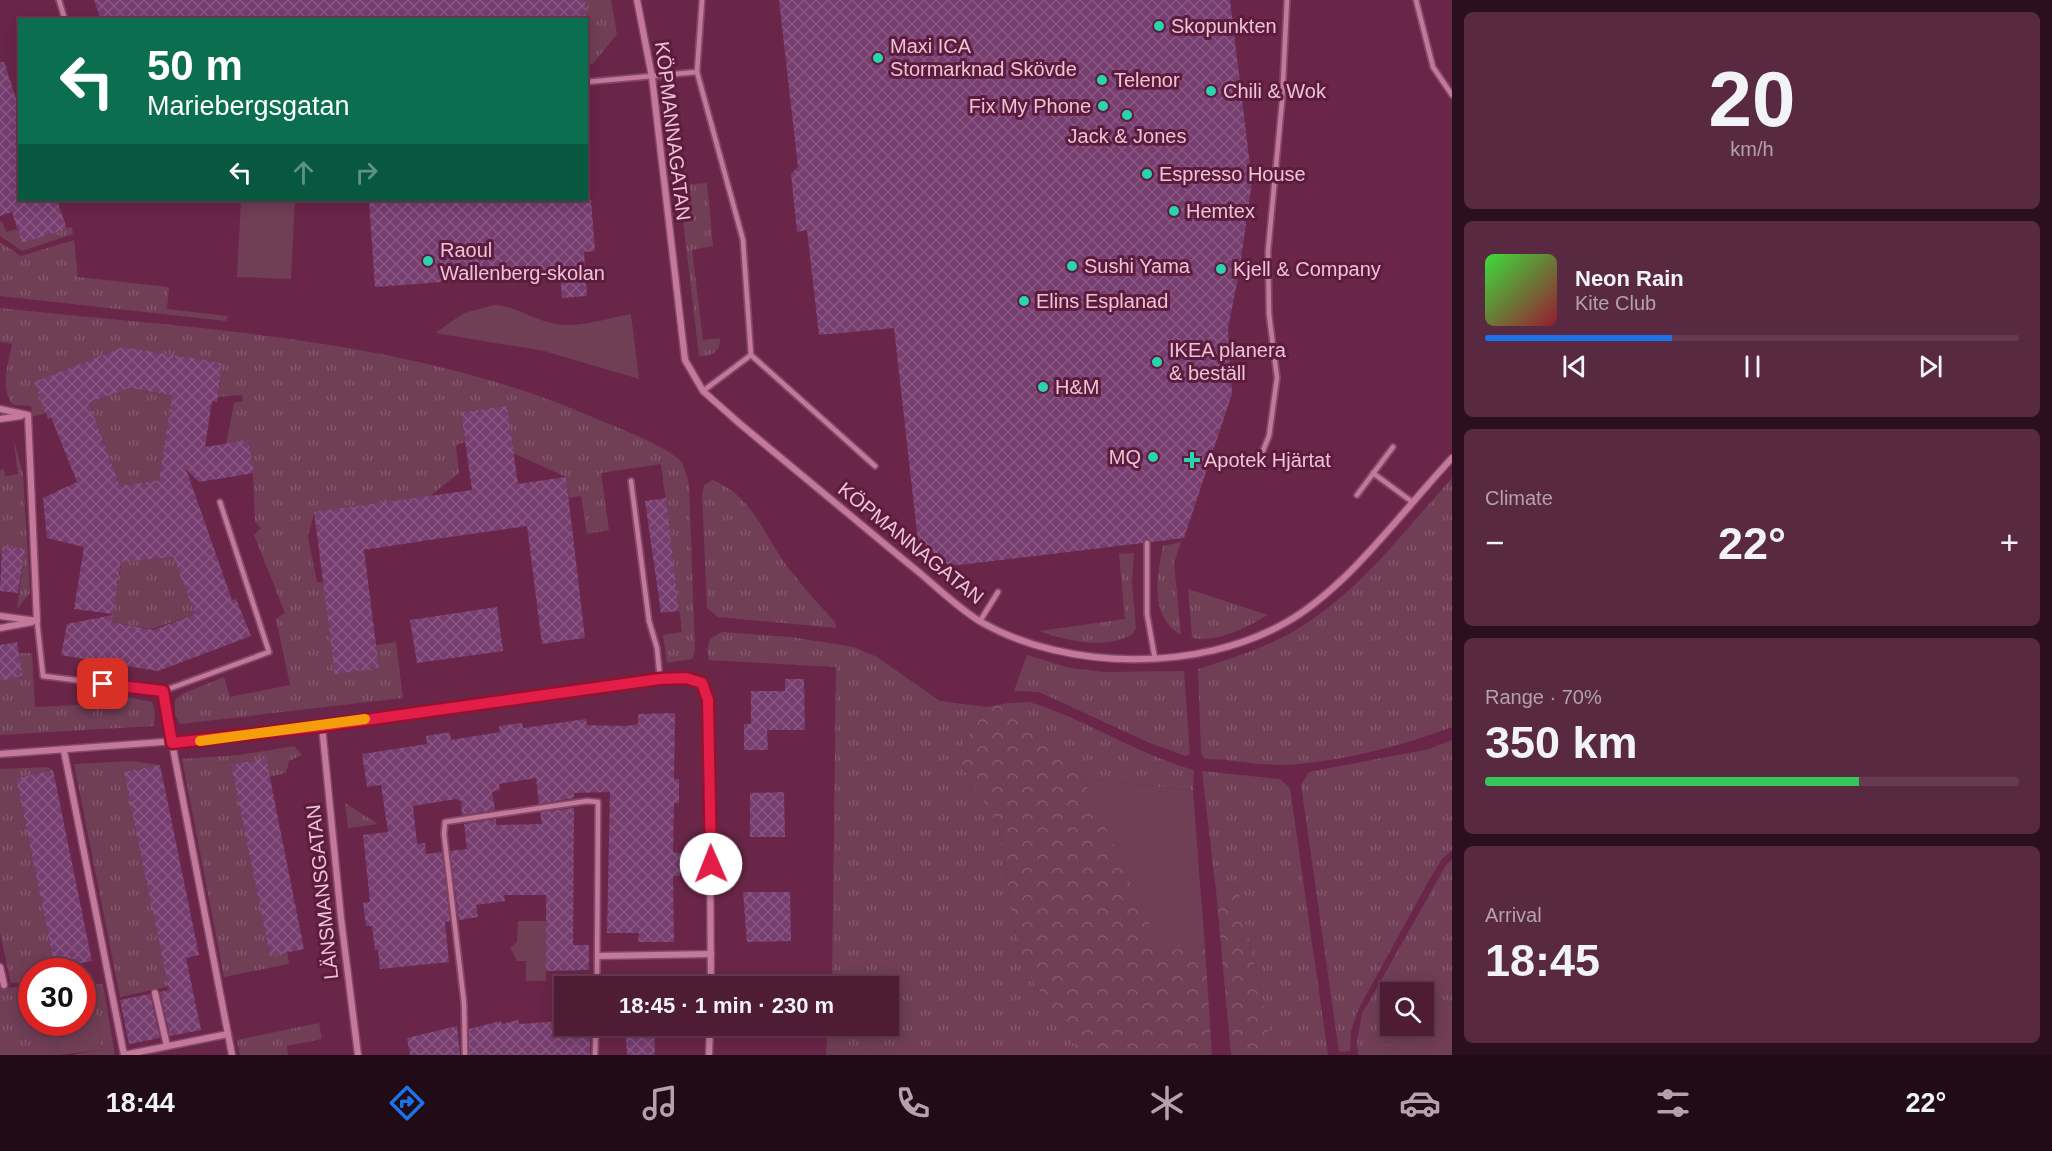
<!DOCTYPE html>
<meta charset="utf-8">
<style>
:root{--surface:#4f1c36;--page:#592942;--text:#f1f3f6;--muted:#b3a1ad;--line:#663a51;--accent:#1a73e8}
body{margin:0;font-family:Helvetica,sans-serif;background:var(--page);color:var(--text);height:100vh;display:flex;flex-direction:column;font-size:22px;white-space:nowrap}
*{box-sizing:border-box;margin:0}
p{font-size:20px;color:var(--muted)}
.icon{flex:none;width:33px;height:33px;fill:none;stroke:currentColor;stroke-width:2;stroke-linecap:round;stroke-linejoin:round}
.map{position:relative;flex:1;overflow:hidden}
.panel{display:flex;flex-direction:column;gap:12px;padding:12px;background:#2b0f1e;width:600px}
.panel>*{flex:none}
.hud{position:absolute;left:18px;top:18px;width:570px;height:183px;border-radius:0px;box-shadow:0 3px 15px #0003,0 0 0 2px var(--line);background:#0b6e4f;color:#fff;overflow:hidden}
.tools{position:absolute;left:1380px;top:982px;display:grid;gap:12px}
.tools a{display:grid;place-items:center;width:54px;height:54px;border-radius:0px;background:var(--surface);box-shadow:0 3px 15px #0003,0 0 0 2px var(--line);font-size:30px}
.speed{position:absolute;left:18px;top:958px;display:flex;gap:12px;font-size:30px;font-weight:700;text-align:center}
.speed>*{display:grid;place-content:center;width:78px;height:78px;border-radius:50%;background:var(--surface);box-shadow:0 3px 15px #0003,0 0 0 2px var(--line);line-height:1}
.speed .limit{border:9px solid #d22;background:#fff;color:#111}
.pin{position:absolute;display:grid;place-items:center;width:51px;height:51px;color:#fff;margin:-26px;border-radius:12px;box-shadow:0 3px 9px #0006}
.me{position:absolute;width:66px;margin:-33px;rotate:359deg;stroke-linejoin:round;filter:drop-shadow(0 0 4px #0008)}
.turn{display:flex;align-items:center;gap:21px;height:126px;padding:0 30px;font-size:27px}
.turn .icon{width:78px;height:78px;stroke-width:2.5}
.turn b{display:block;font-size:42px;line-height:51px}
.lanes{display:flex;align-items:center;height:57px;padding:0 30px;background:#0003;justify-content:center;gap:30px;direction:ltr}
.lanes .off{opacity:.35}
.big{font-size:45px;font-weight:800;line-height:1.1}
.panel .widget{flex:1;display:flex;flex-direction:column;justify-content:center;gap:9px;min-width:0;padding:0 21px;border-radius:9px;background:var(--page)}
.panel .dial{align-items:center;gap:0}
.dial b{font-size:78px;line-height:1}
.song{display:flex;align-items:center;gap:18px}
.cover{width:72px;height:72px;border-radius:9px;background:linear-gradient(135deg,hsl(120 70% 55%),hsl(350 70% 35%))}
.played{height:6px;border-radius:3px;background:linear-gradient(90deg,var(--accent) 35%,var(--line) 35%)}
.keys{display:flex;justify-content:space-around;direction:ltr}
.heat{display:flex;justify-content:space-between;align-items:center;font-size:33px;direction:ltr}
.charge{height:9px;border-radius:4px;background:linear-gradient(90deg,#34c759 70%,var(--line) 0)}
.trip{position:absolute;left:554px;top:976px;width:345px;height:60px;border-radius:0px;background:var(--surface);box-shadow:0 3px 15px #0003,0 0 0 2px var(--line);font-weight:800;line-height:60px;text-align:center}
.dock{display:flex;height:96px;justify-content:space-around;align-items:center;background:#200b16;color:var(--muted)}
.dock .icon{width:42px;height:42px}
.dock .current{color:var(--accent)}
.dock b{font-size:27px;color:var(--text)}
main{display:flex;flex:1;min-height:0}
.map>svg:first-child{display:block}
</style>
<main>
<div class="map">
<svg width="1452" height="1055" viewBox="0 0 1452 1055">
<defs>
<pattern id="grass-tufts" width="24" height="20" patternUnits="userSpaceOnUse" patternTransform="scale(1.5)"><rect width="24" height="20" fill="#703e55"/><path d="M3 7l-1-3M5 7V3M7 7l1-3M15 17l-1-3M17 17v-4M19 17l1-3" fill="none" stroke="#85586d"/></pattern>
<pattern id="forest-crowns" width="20" height="18" patternUnits="userSpaceOnUse" patternTransform="scale(1.5)"><rect width="20" height="18" fill="#703e55"/><path d="M2 6a3 3 0 1 1 6 0M12 15a3 3 0 1 1 6 0" fill="none" stroke="#85586d"/></pattern>
<pattern id="building-cross-hatch" width="8" height="8" patternUnits="userSpaceOnUse" patternTransform="scale(1.5)"><rect width="8" height="8" fill="#763d6f"/><path d="M0 0l8 8M0 8l8-8" fill="none" stroke="#8a5783"/></pattern>
</defs>
<rect width="100%" height="100%" fill="#692648"/>
<g fill="url(#grass-tufts)">
<polygon points="585,0 611,0 617,34 593,64 587,64"/>
<path d="M677 127 684 185 707 183 713 246 692 250 703 340 720 338C721 352 712 356 699 356L672 128Z"/>
<polygon points="2,221 6,232 17,229 22,243 72,227 73,234 22,251 0,236 0,222"/>
<polygon points="74,240 78,277 169,287 167,309 228,316 226,321 0,296 0,242 21,256"/>
<path d="M0 308C204 330 412 337 602 421 619 428 673 449 682 463 685 469 687 478 689 484L695 651 692 659 667 663 663 635 682 632 661 464 601 473 609 530 587 534 581 496 569 498 566 477 513 453 506 406 461 412 465 442 456 445 459 473 430 496 314 513 308 537 317 582 324 583 336 673 379 668 376 645 396 642 403 698 180 724 175 715V700L182 694 224 677 230 697 290 685 276 619 285 613 254 535 261 528 255 522 253 473 248 440 226 444 234 403 243 401 242 395 218 397 222 363 139 350 113 351 34 382 46 413 32 417 31 406 13 405C0 388 8 365 12 344L0 342Z"/>
<polygon points="127,388 172,395 159,480 120,486 89,403"/>
<polygon points="13,437 23,474 30,593 17,609 24,556 2,546 0,557 0,470 4,469 5,476 18,474"/>
<path d="M1452 478V727C1400 747 1342 761 1287 765 1259 766 1232 759 1205 759L1201 753 1198 669C1232 658 1268 647 1299 628 1360 591 1405 530 1452 478Z"/>
<path d="M713 480C752 497 762 530 784 562 799 583 818 603 835 622L836 628 718 617 707 608 702 495 704 485Z"/>
<polygon points="164,533 195,614 152,629 111,622 126,538 136,536 138,560 157,559"/>
<path d="M1181 542 1174 563 1181 635C1149 617 1157 575 1163 546Z"/>
<path d="M1134 553 1132 582 1136 629 1133 634C1105 650 1067 641 1039 631L1125 619 1119 554Z"/>
<path d="M1188 589 1268 615C1245 628 1218 643 1192 638Z"/>
<polygon points="722,632 791,637 854,647 877,657 940,701 986,707 956,756 999,827 1020,961 1081,1055 826,1055 828,1026 888,1026 888,987 832,987 836,667 709,660 707,650 710,639"/>
<polygon points="19,653 32,653 35,707 80,705 81,688 152,702 155,712 154,726 0,735 0,681 23,676"/>
<polygon points="1027,655 1070,668 1104,672 1184,671 1190,754 1186,756 1152,744 1039,692 1014,691"/>
<path d="M1029 702C1086 719 1136 754 1194 770L1193 791 1083 778 1009 703Z"/>
<polygon points="1452,740 1452,850 1442,859 1428,882 1358,1010 1351,1031 1350,1051 1339,1052 1301,785 1309,772 1429,749"/>
<polygon points="294,746 302,755 289,761 286,773 269,777 231,765 270,956 287,952 289,964 224,977 182,759 240,755"/>
<polygon points="131,761 160,765 125,772 184,983 120,997 74,764"/>
<polygon points="48,767 53,770 16,778 55,968 72,965 74,972 32,972 31,982 11,983 0,933 0,769"/>
<polygon points="1202,771 1280,779 1290,788 1328,1055 1274,1055 1237,886 1216,891"/>
<polygon points="345,803 378,824 348,828"/>
<polygon points="1452,859 1452,1005 1418,985 1413,993 1390,993 1390,1026 1394,1026 1385,1041 1408,1055 1358,1055 1357,1041 1362,1014 1446,865"/>
<polygon points="103,984 115,1055 72,1055 102,1050 95,1008 83,1010 82,985"/>
<polygon points="31,987 32,1023 53,1023 59,1055 0,1055 0,988"/>
<polygon points="319,1023 322,1039 287,1046 288,1055 240,1055 237,1040"/>
</g>
<g fill="url(#forest-crowns)">
<polygon points="1009,703 1083,778 1162,950 1205,947 1212,1055 1081,1055 1020,961 999,827 956,756 986,707"/>
<polygon points="1237,885 1274,1055 1231,1055 1216,891"/>
</g>
<g fill="#703e55">
<polygon points="241,200 295,200 291,279 237,277"/>
<path d="M494 305C517 306 534 321 557 324 582 328 607 318 631 314L639 379 544 351 435 333 464 313Z"/>
<polygon points="1083,778 1193,791 1205,947 1162,951"/>
<polygon points="518,921 547,921 546,981 526,981 526,961 517,961 510,948 517,942"/>
<polygon points="1418,985 1452,1005 1452,1055 1408,1055 1385,1041 1394,1026 1424,1026 1424,993 1413,993"/>
<polygon points="95,1008 102,1050 59,1055 53,1023 82,1023 83,1010"/>
</g>
<g fill="url(#building-cross-hatch)" fill-rule="evenodd">
<polygon points="94,0 585,0 586,20 101,20"/>
<polygon points="779,0 1230,0 1252,182 1239,273 1228,328 1232,394 1184,538 1151,542 1146,539 1143,543 950,566 918,541 894,328 819,335 807,230 797,232 791,174 798,167"/>
<polygon points="0,62 4,62 20,110 20,200 57,200 67,229 22,243 12,212 0,216"/>
<polygon points="369,200 591,200 595,251 584,252 587,296 562,298 560,273 375,287"/>
<path d="M123 347 222 363 217 402 212 401 205 447 248 440 254 473 199 482 186 469 232 600 236 599 251 636 158 671 61 655 67 624 113 615 111 622 154 630 195 614 173 557 121 562 113 614 74 609 84 547 47 538 43 498 77 482 51 417 48 419 34 382ZM129 388 172 395 159 480 120 486 89 403Z"/>
<polygon points="507,406 518,484 566,477 585,638 542,644 527,526 436,539 364,550 379,668 335,674 314,512 472,490 461,412"/>
<polygon points="666,498 679,611 661,613 645,501"/>
<polygon points="2,546 25,549 18,593 0,591"/>
<polygon points="497,607 503,651 417,663 410,620"/>
<polygon points="17,642 23,676 0,681 0,645"/>
<polygon points="785,679 804,679 805,730 767,730 768,750 744,750 744,724 751,724 751,691 785,691"/>
<polygon points="675,713 674,779 679,779 679,803 674,803 673,852 681,853 680,876 673,876 674,942 638,942 639,933 607,933 610,792 574,793 574,798 539,804 536,778 499,784 500,790 492,792 495,810 462,815 461,801 456,799 413,806 417,844 425,843 426,854 442,852 450,921 445,922 449,962 380,969 378,950 375,950 372,926 366,926 363,903 370,902 363,835 388,832 381,785 367,787 362,754 427,744 426,736 450,732 451,740 500,732 499,726 522,723 523,728 586,719 587,725 627,726 638,724 638,714"/>
<polygon points="266,758 304,949 270,956 231,765"/>
<polygon points="160,765 199,955 186,958 201,1030 170,1036 160,992 169,990 124,772"/>
<polygon points="53,770 92,961 55,968 16,778"/>
<polygon points="784,792 785,837 750,837 750,793"/>
<polygon points="574,808 573,945 589,945 589,970 546,971 546,895 504,895 505,901 476,905 478,917 459,920 450,851 467,849 464,824 496,819 496,825 542,824 540,812"/>
<polygon points="743,892 790,892 791,941 747,942"/>
<polygon points="150,994 160,1038 129,1044 120,1000"/>
<polygon points="518,1020 519,1024 564,1021 564,1026 590,1026 590,1055 469,1055 469,1029 501,1021 502,1024"/>
<polygon points="457,1026 460,1055 410,1055 407,1038"/>
<polygon points="625,1026 654,1026 655,1055 627,1055"/>
</g>
<g fill="none" stroke-linecap="round" stroke-linejoin="round">
<defs>
<g id="lane">
<polyline points="59,0 65,20"/>
<polyline points="1416,0 1433,67 1452,95"/>
<polyline points="697,72 702,0"/>
<polyline points="586,82 697,72 743,240 751,355 875,466"/>
<polyline points="703,391 751,355"/>
<polyline points="1262,453 1269,436 1277,378 1269,314 1268,251 1282,102 1287,0"/>
<polyline points="1373,473 1411,501"/>
<polyline points="631,481 649,621 657,648 660,679"/>
<polyline points="1357,495 1393,447"/>
<polyline points="1147,543 1147,614 1155,659"/>
<polyline points="37,621 43,676 163,691 269,652 220,502"/>
<polyline points="980,621 998,592"/>
<polyline points="163,691 171,742"/>
<polyline points="465,1055 464,1003 444,834 445,822 587,801 598,802 597,987"/>
<polyline points="595,1055 596,1026"/>
</g>
<g id="street">
<path d="M637 0 652 77 685 360 703 391 739 423C796 470 853 518 910 565 933 583 956 607 981 622 1067 671 1199 672 1285 623 1348 588 1402 511 1452 458"/>
<polyline points="0,409 28,415 37,621 0,616"/>
<polyline points="0,419 21,416"/>
<polyline points="0,628 32,622"/>
<polyline points="322,726 341,918 358,1055"/>
<polyline points="172,743 232,1055"/>
<polyline points="64,751 124,1055"/>
<polyline points="0,754 243,736 660,679 686,679 702,683 708,700 709,718 711,987"/>
<polyline points="598,956 711,954"/>
<polyline points="0,967 4,985"/>
<polyline points="155,993 167,1046"/>
<polyline points="124,1055 228,1034"/>
<polyline points="709,1055 710,1026"/>
</g>
</defs>
<use href="#lane" stroke="#824867" stroke-width="8"/>
<use href="#street" stroke="#824867" stroke-width="9"/>
<use href="#lane" stroke="#c4789a" stroke-width="4.5"/>
<use href="#street" stroke="#c4789a" stroke-width="6"/>
</g>
<g fill="none" stroke-linecap="round" stroke-linejoin="round">
<defs>
<polyline id="route" points="103,684 163,691 172,743 322,726 660,679 686,678 702,683 708,700 711,864"/>
</defs>
<use href="#route" stroke="#92132f" stroke-width="15"/>
<use href="#route" stroke="#e11d48" stroke-width="10"/>
<polyline stroke="#f59e0b" stroke-width="10" points="200,741 365,719"/>
</g>
<g fill="#29d5ad" stroke="#5d1b3d" stroke-width="2">
<circle cx="1159" cy="26" r="6"/>
<circle cx="878" cy="58" r="6"/>
<circle cx="1102" cy="80" r="6"/>
<circle cx="1211" cy="91" r="6"/>
<circle cx="1103" cy="106" r="6"/>
<circle cx="1127" cy="115" r="6"/>
<circle cx="1147" cy="174" r="6"/>
<circle cx="1174" cy="211" r="6"/>
<circle cx="428" cy="261" r="6"/>
<circle cx="1072" cy="266" r="6"/>
<circle cx="1221" cy="269" r="6"/>
<circle cx="1024" cy="301" r="6"/>
<circle cx="1157" cy="362" r="6"/>
<circle cx="1043" cy="387" r="6"/>
<circle cx="1153" cy="457" r="6"/>
<path d="M1189 451h6v6h6v6h-6v6h-6v-6h-6v-6h6z"/>
</g>
<g text-anchor="middle" stroke-width="6" stroke-linejoin="round" paint-order="stroke">
<g font-size="20" fill="#edc4d5" stroke="#5d1b3d" text-anchor="start">
<text x="1171" y="33">Skopunkten</text>
<text x="890" y="53">Maxi ICA<tspan x="890" dy="23">Stormarknad Skövde</tspan></text>
<text x="1114" y="87">Telenor</text>
<text x="1223" y="98">Chili &amp; Wok</text>
<text x="1091" y="113" text-anchor="end">Fix My Phone</text>
<text x="1127" y="143" text-anchor="middle">Jack &amp; Jones</text>
<text x="1159" y="181">Espresso House</text>
<text x="1186" y="218">Hemtex</text>
<text x="440" y="257">Raoul<tspan x="440" dy="23">Wallenberg-skolan</tspan></text>
<text x="1084" y="273">Sushi Yama</text>
<text x="1233" y="276">Kjell &amp; Company</text>
<text x="1036" y="308">Elins Esplanad</text>
<text x="1169" y="357">IKEA planera<tspan x="1169" dy="23">&amp; beställ</tspan></text>
<text x="1055" y="394">H&amp;M</text>
<text x="1141" y="464" text-anchor="end">MQ</text>
<text x="1204" y="467">Apotek Hjärtat</text>
</g>
<g font-size="20" fill="#edc4d5" stroke="#5d1b3d">
<text transform="translate(673 131) rotate(83)" y="7">KÖPMANNAGATAN</text>
<text transform="translate(911 543) rotate(39)" y="7">KÖPMANNAGATAN</text>
<text transform="translate(322 892) rotate(-96)" y="7">LÄNSMANSGATAN</text>
</g>
</g>
</svg>
<div class="tools">
<a><svg class="icon" aria-label="search" viewBox="0 0 24 24"><circle cx="10" cy="10" r="6"/><path d="M15 15l6 6"/></svg></a>
</div>
<div class="speed"><div class="limit">30</div></div>
<div class="pin" style="left:103px;top:684px;background:#d93025"><svg class="icon" aria-label="arrive" viewBox="0 0 24 24"><path d="M6 21V4h12l-3 4 3 4H6"/></svg></div>
<svg class="me" style="left:711px;top:864px" viewBox="-20 -20 40 40"><circle r="19" fill="#fff"/><path d="M0-13L10 11 0 6-10 11z" fill="#e11d48"/></svg>
<div class="trip">18:45 · 1 min · 230 m</div>
<div class="hud">
<div class="turn"><svg class="icon" aria-label="left" viewBox="0 0 24 24"><path d="M17 20v-9H6M10 6l-5 5 5 5"/></svg><div><b>50 m</b>Mariebergsgatan</div></div>
<div class="lanes"><svg class="icon" aria-label="left" viewBox="0 0 24 24"><path d="M17 20v-9H6M10 6l-5 5 5 5"/></svg><svg class="icon off" aria-label="ahead" viewBox="0 0 24 24"><path d="M12 20V5M6 11l6-6 6 6"/></svg><svg class="icon off" aria-label="right" viewBox="0 0 24 24"><path d="M7 20v-9h11M14 6l5 5-5 5"/></svg></div>
</div>
</div>
<section class="panel">
<div class="widget dial"><b>20</b><p>km/h</p></div>
<div class="widget">
<div class="song"><i class="cover"></i><div><b>Neon Rain</b><p>Kite Club</p></div></div>
<div class="played"></div>
<div class="keys"><svg class="icon" aria-label="previous" viewBox="0 0 24 24"><path d="M18 5L8 12l10 7zM5 5v14"/></svg><svg class="icon" aria-label="pause" viewBox="0 0 24 24"><path d="M8 5v14M16 5v14"/></svg><svg class="icon" aria-label="next" viewBox="0 0 24 24"><path d="M6 5l10 7-10 7zM19 5v14"/></svg></div>
</div>
<div class="widget"><p>Climate</p>
<div class="heat"><a>−</a><b class="big">22°</b><a>+</a></div>
</div>
<div class="widget"><p>Range · 70%</p><b class="big">350 km</b><div class="charge"></div></div>
<div class="widget"><p>Arrival</p><b class="big">18:45</b></div>
</section>
</main>
<nav class="dock">
<b>18:44</b>
<svg class="icon current" aria-label="directions" viewBox="0 0 24 24"><path d="M12 3l9 9-9 9-9-9zM9 14v-3h6M13 9l2 2-2 2"/></svg>
<svg class="icon" aria-label="music" viewBox="0 0 24 24"><path d="M9 18V5l10-2v13"/><circle cx="6" cy="18" r="3"/><circle cx="16" cy="16" r="3"/></svg>
<svg class="icon" aria-label="phone" viewBox="0 0 24 24"><path d="M5 4h4l2 5-3 2q2 4 5 5l2-3 5 2v4C11 20 4 13 5 4z"/></svg>
<svg class="icon" aria-label="climate" viewBox="0 0 24 24"><path d="M12 3v18M4 7l16 10M4 17L20 7"/></svg>
<svg class="icon" aria-label="car" viewBox="0 0 24 24"><path d="M5 17H2v-5l4-1 3-4h7l3 4 3 1v5h-3M9 17h6M6 11h13"/><circle cx="7" cy="17" r="2"/><circle cx="17" cy="17" r="2"/></svg>
<svg class="icon" aria-label="filters" viewBox="0 0 24 24"><path d="M4 7h16M4 17h16"/><circle cx="9" cy="7" r="2"/><circle cx="15" cy="17" r="2"/></svg>
<b>22°</b>
</nav>
